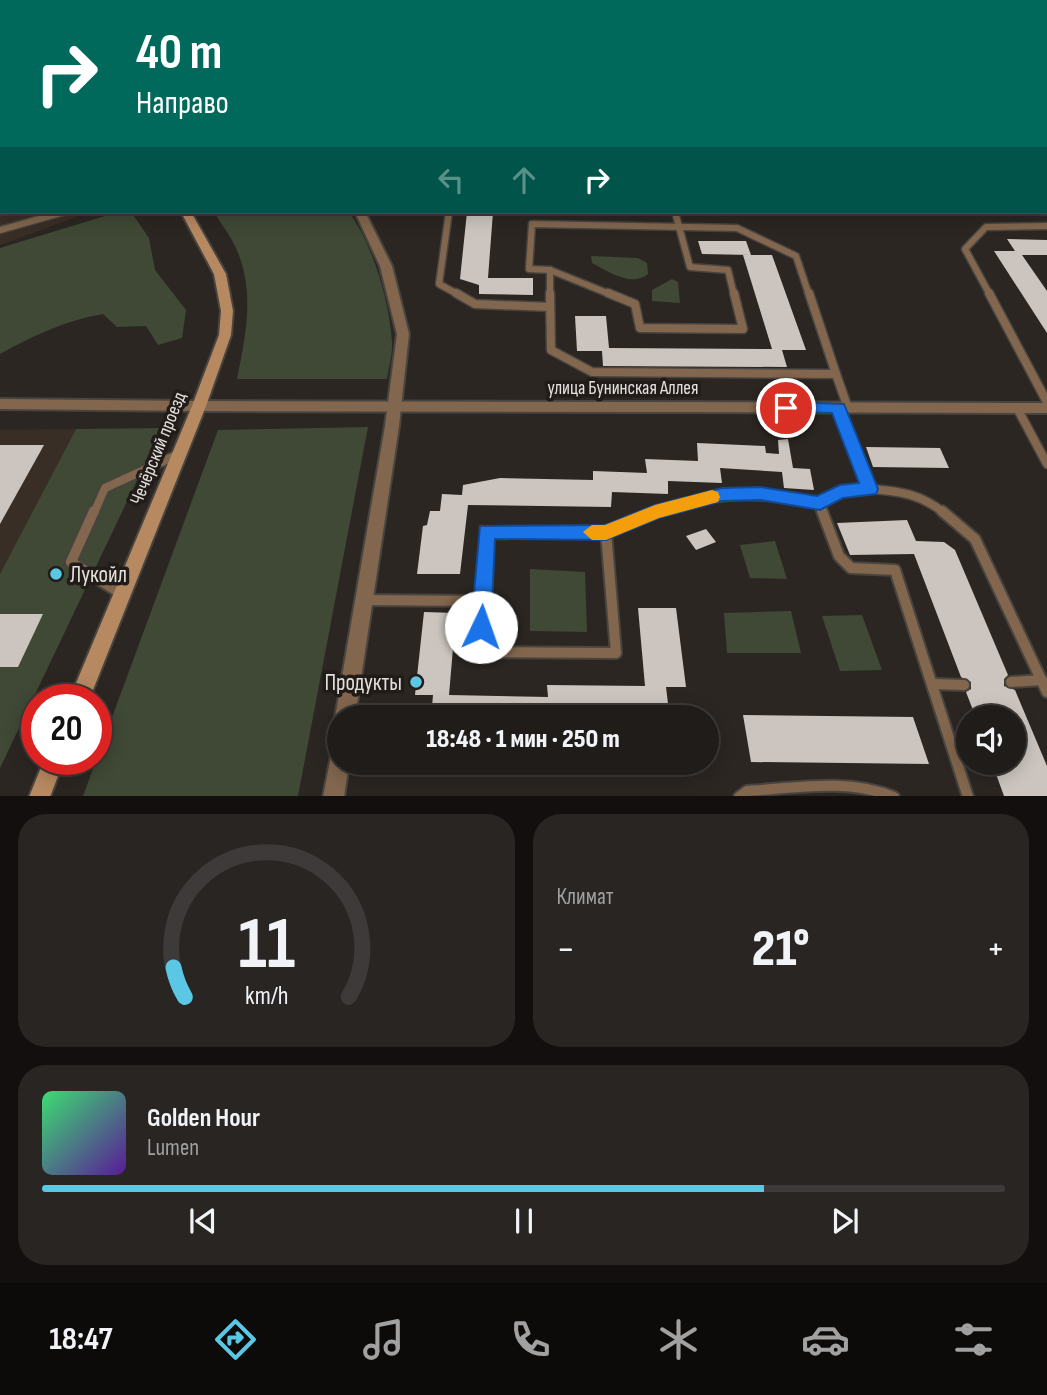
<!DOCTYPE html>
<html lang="ru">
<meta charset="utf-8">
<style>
:root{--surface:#201c1a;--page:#282523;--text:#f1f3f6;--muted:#a2a1a2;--line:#3d3a39;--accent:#5ac8e5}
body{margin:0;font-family:"Sofia Sans Condensed",sans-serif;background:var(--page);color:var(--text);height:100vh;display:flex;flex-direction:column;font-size:26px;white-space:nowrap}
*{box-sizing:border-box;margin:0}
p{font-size:23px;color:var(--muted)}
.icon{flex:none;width:38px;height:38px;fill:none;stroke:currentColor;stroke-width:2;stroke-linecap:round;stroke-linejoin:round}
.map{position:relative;height:796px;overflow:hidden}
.drawer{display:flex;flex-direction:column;gap:18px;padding:18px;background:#120f0e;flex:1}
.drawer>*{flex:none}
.guide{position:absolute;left:0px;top:0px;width:1048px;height:214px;box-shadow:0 4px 18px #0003,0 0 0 2px var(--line);background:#00695c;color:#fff;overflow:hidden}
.buttons{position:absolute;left:956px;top:705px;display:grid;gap:14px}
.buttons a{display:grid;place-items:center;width:70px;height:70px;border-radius:50%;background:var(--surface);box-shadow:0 4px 18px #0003,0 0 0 2px var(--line);font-size:35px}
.speed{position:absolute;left:21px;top:684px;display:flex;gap:14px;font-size:35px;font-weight:700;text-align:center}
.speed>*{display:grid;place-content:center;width:91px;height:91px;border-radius:50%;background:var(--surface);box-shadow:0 4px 18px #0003,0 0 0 2px var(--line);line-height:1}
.speed .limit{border:10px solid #d22;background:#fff;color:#111}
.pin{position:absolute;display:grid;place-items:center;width:60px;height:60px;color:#fff;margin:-30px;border:4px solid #fff;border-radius:50%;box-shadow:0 2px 7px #0007}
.me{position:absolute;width:77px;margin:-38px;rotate:3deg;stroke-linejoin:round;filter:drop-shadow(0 0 5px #0008)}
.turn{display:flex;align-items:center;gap:24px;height:147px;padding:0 21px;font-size:32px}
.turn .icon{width:91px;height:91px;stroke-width:2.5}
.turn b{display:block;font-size:49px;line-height:60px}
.lanes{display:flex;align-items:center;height:66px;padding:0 21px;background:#0003;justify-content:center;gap:35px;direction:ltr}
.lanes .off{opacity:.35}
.big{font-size:52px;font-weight:800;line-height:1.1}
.drawer .widget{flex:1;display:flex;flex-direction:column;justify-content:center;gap:10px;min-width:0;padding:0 24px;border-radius:28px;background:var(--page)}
.drawer .dial{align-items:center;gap:0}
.dial svg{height:182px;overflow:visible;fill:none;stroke:var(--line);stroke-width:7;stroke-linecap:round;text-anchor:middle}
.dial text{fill:var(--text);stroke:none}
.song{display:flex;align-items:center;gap:21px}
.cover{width:84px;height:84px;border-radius:10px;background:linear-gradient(135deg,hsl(140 70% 55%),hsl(270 70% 35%))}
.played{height:7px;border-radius:4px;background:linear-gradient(90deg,var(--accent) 75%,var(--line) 75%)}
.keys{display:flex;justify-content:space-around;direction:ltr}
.heat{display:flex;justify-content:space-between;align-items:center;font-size:38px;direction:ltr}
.drawer .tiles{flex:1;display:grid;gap:18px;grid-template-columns:1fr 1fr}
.widget:last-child{grid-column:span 2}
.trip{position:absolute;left:327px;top:705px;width:392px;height:70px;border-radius:35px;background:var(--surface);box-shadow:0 4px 18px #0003,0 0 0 2px var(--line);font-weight:800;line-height:70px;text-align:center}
.dock{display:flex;height:112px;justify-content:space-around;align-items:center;background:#0d0b0a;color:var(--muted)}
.dock .icon{width:49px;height:49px}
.dock .current{color:var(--accent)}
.dock b{font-size:32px;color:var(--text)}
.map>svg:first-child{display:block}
</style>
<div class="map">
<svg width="1047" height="797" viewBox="0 0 1047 797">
<rect width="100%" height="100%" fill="#2b2622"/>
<g fill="#392e26">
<polygon points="0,145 2,212 73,212 77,217 0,245"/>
<polygon points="76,429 0,574 0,430"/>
</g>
<g fill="#3f4935">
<polygon points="742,0 1047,0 1047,84 1046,2"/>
<path d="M118 212H131L149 238 155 270 186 310 182 338 158 345 146 326 117 327 103 314C66 320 33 336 0 354V248Z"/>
<path d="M214 212H349C373 246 389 299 392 341 393 353 389 366 387 379H237C246 334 256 288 234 244 229 233 220 223 214 212Z"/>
<path d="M591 256 638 258 647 263 648 274C632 288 607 271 592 263Z"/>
<polygon points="672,279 678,282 680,303 652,301 652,290"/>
<polygon points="368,427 298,796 83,796 218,430"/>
<polygon points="162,428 0,768 0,574 76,429"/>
<polygon points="775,541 787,579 750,578 740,545"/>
<polygon points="530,569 585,572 587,632 530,631"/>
<polygon points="791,611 801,653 727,653 724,613"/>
<polygon points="862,615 882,670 840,671 822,616"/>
</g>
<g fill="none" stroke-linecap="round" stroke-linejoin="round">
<polyline stroke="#00191b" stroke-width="2.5" points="192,2 201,0"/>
</g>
<g fill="#ccc5bf">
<polygon points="467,212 493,212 488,278 533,278 533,295 479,294 479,285 460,279"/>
<polygon points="1007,239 1047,240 1047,255 1022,255 1047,291 1047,333 994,251 1015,251"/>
<polygon points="698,241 746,241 751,255 702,254"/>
<polygon points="743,255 772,255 806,350 782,350 787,367 603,366 602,351 577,351 575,316 606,316 609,348 772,349"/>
<polygon points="788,439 793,468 810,469 814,490 784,488 782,472 720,468 722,483 668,481 668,494 612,492 611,507 468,505 460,574 417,574 423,526 427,525 430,511 440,511 442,494 462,495 463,485 500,478 593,480 593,471 647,473 645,459 698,461 697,443 765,446 766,453 779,454 778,440"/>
<polygon points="0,445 44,445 0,524"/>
<polygon points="866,447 940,448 949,468 873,467"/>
<polygon points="907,520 916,541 944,542 955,550 1008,675 1004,679 1004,686 1015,690 1047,766 1047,796 1004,796 992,763 1013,763 1013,718 976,718 966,692 971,689 971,682 961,677 914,554 850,555 837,523"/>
<polygon points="706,529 716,542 696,550 686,536"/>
<polygon points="638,608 676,608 686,687 666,687 669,712 647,712 648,718 431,718 433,695 415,695 424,612 456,613 449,695 548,697 547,685 645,686"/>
<polygon points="0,614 43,614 18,667 0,667"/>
<polygon points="743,715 913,717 929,764 751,762"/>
</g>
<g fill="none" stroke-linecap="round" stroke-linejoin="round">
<defs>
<g id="service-far3">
<polyline points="63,0 72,2"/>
<polyline points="429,0 433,2"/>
<polyline points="687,0 693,2"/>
<polyline points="158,2 163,0"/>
</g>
<g id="service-far2">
<polyline points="449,212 439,284 459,295"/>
<polyline points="675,212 690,267 728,270 734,295"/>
<polyline points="0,230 64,212"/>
<polyline points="550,270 612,295"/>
<polyline points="550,295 550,270 529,269 532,224 737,228 796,256 809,295"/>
<polyline points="990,295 965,249 986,227 1047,226"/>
</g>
<g id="service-far1">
<polyline points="456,293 475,304 550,307"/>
<polyline points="550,293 551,350 592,372 836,374"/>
<polyline points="608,293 635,304 640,328 743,329 734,293"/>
<polyline points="809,293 836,374"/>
<polyline points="989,293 1047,402"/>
<polyline points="836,374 848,408"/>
<polyline points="1017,408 1047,464"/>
<path d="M870 489C899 491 921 494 944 513"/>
<polyline points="94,513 105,488 179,454"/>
<path d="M653 513C720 492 751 492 819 503"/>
<polyline points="823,513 819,503 840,492 870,489 838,408"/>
</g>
<g id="service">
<polyline points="94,511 71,562 122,594"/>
<polyline points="822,511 839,556 851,568 895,570 968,797"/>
<polyline points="942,511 975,539 1047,692"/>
<polygon points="486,532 606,532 616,653 480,652"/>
<polyline points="606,532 659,511"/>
<polyline points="363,600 482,601"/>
<polyline points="1011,682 1042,680"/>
<polyline points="934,684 964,685"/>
<path d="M739 797 747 791C796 788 848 778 894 797"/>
</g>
<g id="minor">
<polygon points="355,212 365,212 392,266 409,334 399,426 355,718 340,718 340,725 335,718 385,426 397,334 380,266"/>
<polygon points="0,399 199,401 206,406 199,411 0,409"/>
<polygon points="340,743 340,763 349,763 344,797 323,797 333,746"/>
</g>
<g id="tertiary">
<polygon points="381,0 392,0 379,2"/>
<polygon points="721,0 734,2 723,2"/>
<rect x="1046" y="90" width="1" height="6"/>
<polygon points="199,401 1047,403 1047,413 199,411 192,406"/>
</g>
<g id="secondary">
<rect x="0" y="29" width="2" height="6"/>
<polygon points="181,212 191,212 226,274 233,311 231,335 206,406 89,700 69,700 192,406 219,335 221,311 214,274"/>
<polygon points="44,760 64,760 50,797 29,797"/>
</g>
</defs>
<use href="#service-far3" stroke="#484440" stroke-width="6"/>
<use href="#service-far2" stroke="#484440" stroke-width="9"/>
<use href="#service-far1" stroke="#484440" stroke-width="11"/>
<use href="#service" stroke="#484440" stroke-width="14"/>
<use href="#minor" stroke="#484440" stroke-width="4"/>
<use href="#tertiary" stroke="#484440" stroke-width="4"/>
<use href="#secondary" stroke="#484440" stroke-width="4"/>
<use href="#service-far3" stroke="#82664d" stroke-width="4.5"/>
<use href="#service-far2" stroke="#82664d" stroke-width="6"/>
<use href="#service-far1" stroke="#82664d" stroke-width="8"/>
<use href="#service" stroke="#82664d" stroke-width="10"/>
<use href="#minor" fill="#82664d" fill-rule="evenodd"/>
<use href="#tertiary" fill="#82664d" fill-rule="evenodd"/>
<use href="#secondary" fill="#b68961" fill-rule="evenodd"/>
</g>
<polygon fill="#1a73e8" stroke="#114b97" stroke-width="2" points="786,402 844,404 878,489 876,494 843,498 820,510 761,500 722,501 659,518 606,540 495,539 491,627 488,633 481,636 474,633 471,627 480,526 605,525 655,505 722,488 761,487 817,496 840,485 859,483 832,413 780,412 780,404"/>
<polygon fill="#f59e0b" points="712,490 718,492 720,497 718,502 659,518 606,540 592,540 583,532 592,525 605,525 655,505"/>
<g fill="#5ac8e5" stroke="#221c19" stroke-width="2.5">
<circle cx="56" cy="574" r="7"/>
<circle cx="416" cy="682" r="7"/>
</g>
<g text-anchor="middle" stroke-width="7" stroke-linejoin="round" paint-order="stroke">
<g font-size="19" fill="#e3e0dd" stroke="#221c19">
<text x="623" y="394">улица Бунинская Аллея</text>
<text transform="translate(157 448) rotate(-68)" y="7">Чечёрский проезд</text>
</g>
<g font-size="23" fill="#e3e0dd" stroke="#221c19" text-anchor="start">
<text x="70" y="582">Лукойл</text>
<text x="402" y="690" text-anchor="end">Продукты</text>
</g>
</g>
</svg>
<div class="buttons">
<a><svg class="icon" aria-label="sound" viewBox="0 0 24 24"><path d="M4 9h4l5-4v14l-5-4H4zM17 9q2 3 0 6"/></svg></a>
</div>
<div class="speed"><div class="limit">20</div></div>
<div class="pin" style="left:786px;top:408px;background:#d93025"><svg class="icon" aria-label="arrive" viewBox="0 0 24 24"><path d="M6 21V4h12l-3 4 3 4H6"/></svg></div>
<svg class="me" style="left:481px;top:627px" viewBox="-20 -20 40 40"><circle r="19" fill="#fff"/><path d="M0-13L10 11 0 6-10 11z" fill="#1a73e8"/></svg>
<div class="trip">18:48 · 1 мин · 250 m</div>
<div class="guide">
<div class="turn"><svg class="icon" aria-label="right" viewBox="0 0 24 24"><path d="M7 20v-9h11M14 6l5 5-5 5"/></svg><div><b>40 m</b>Направо</div></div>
<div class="lanes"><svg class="icon off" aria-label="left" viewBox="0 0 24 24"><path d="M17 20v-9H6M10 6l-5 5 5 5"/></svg><svg class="icon off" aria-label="ahead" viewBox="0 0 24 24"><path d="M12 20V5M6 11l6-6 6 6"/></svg><svg class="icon" aria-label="right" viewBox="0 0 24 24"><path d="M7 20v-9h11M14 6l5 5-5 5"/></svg></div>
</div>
</div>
<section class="drawer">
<div class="tiles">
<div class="widget dial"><svg viewBox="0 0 100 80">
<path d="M14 69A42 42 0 1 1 86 69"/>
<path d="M14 69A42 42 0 0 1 9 56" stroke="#5ac8e5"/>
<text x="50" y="56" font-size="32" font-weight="700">11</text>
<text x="50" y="72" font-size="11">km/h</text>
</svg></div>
<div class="widget"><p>Климат</p>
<div class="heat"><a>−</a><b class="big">21°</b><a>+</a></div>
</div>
<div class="widget">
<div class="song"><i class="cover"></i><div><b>Golden Hour</b><p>Lumen</p></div></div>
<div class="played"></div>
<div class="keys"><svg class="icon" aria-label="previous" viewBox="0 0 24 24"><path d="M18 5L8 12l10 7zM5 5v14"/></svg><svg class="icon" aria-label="pause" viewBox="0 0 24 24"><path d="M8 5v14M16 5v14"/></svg><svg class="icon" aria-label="next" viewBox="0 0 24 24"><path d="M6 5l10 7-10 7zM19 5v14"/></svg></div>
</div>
</div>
</section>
<nav class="dock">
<b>18:47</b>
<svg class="icon current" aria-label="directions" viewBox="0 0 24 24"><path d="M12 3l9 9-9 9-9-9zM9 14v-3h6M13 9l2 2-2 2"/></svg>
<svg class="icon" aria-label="music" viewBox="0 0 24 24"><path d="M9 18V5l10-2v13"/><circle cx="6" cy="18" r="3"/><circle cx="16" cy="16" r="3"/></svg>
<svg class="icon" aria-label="phone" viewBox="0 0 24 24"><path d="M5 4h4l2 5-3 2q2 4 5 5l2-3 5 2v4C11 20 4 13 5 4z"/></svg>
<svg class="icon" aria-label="climate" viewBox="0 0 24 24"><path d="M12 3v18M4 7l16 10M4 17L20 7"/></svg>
<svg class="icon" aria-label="car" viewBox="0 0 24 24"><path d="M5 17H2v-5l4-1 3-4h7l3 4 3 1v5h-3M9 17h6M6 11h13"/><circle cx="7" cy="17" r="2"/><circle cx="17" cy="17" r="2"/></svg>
<svg class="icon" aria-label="filters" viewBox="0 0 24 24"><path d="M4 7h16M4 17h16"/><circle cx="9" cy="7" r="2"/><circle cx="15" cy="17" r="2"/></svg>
</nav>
